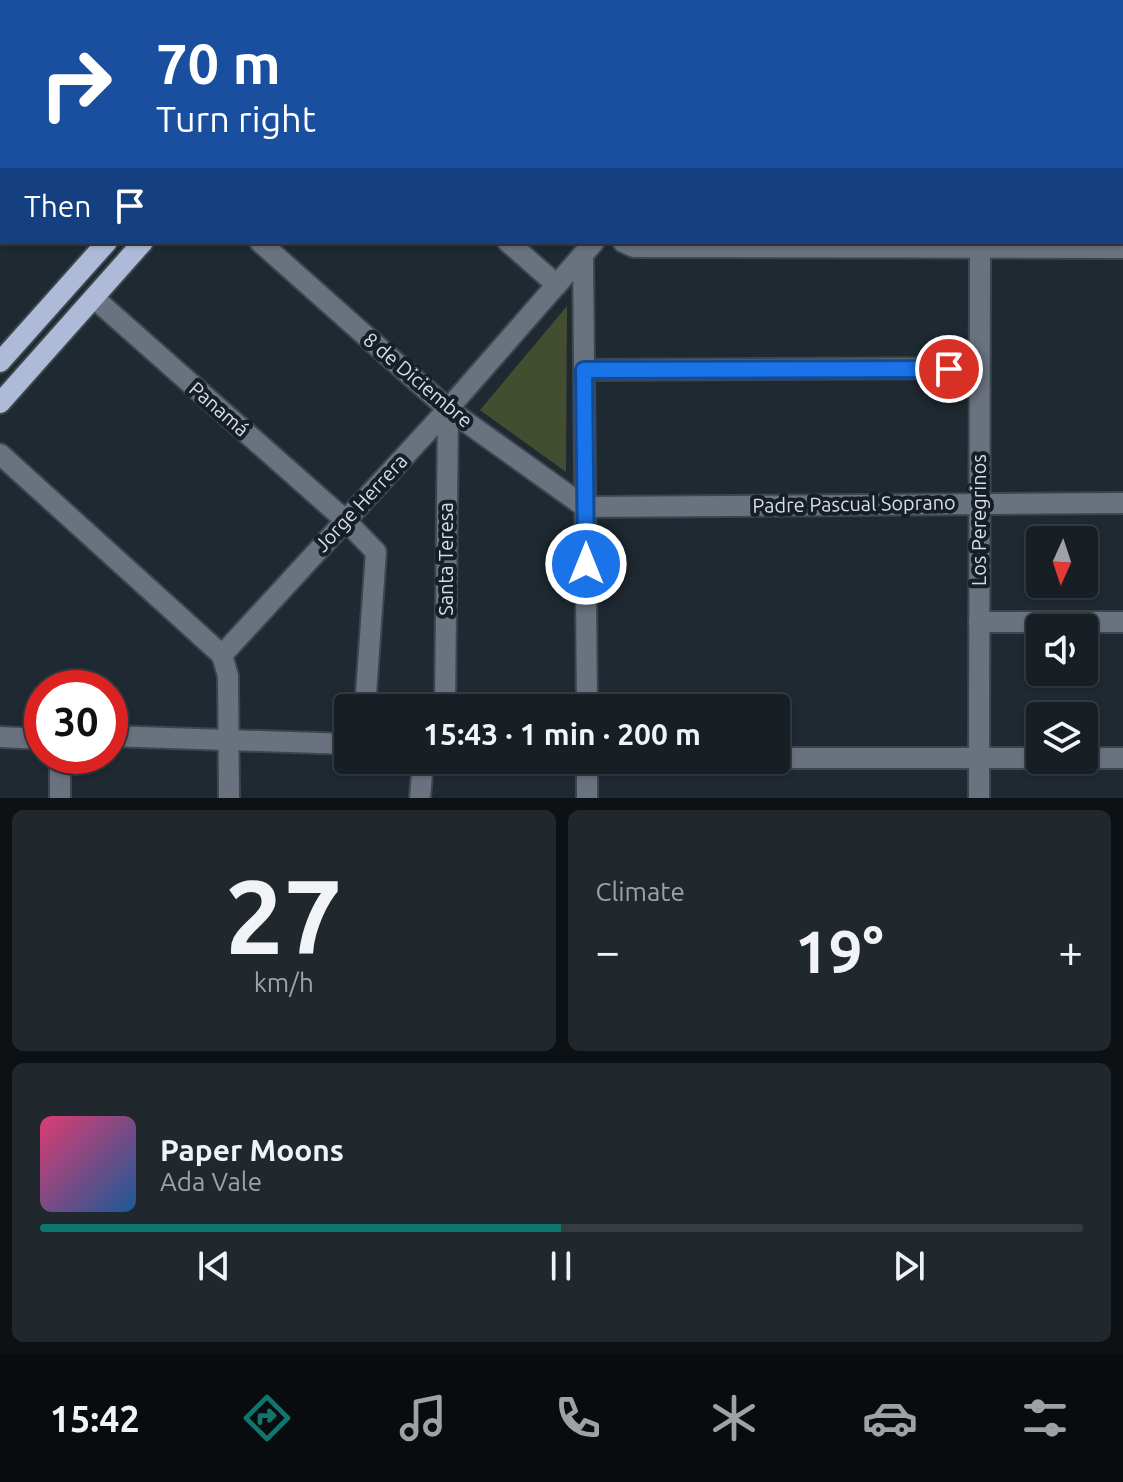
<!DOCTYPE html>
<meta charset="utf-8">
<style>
:root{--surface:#171f25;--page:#20272d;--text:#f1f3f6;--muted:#9ea2a7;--line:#363d42;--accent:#0f766e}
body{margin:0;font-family:Ubuntu,sans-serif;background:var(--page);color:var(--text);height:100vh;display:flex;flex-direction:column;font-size:30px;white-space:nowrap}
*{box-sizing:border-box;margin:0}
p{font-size:26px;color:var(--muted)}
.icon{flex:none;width:44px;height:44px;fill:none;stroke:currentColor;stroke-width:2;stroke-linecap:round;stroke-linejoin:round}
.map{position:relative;height:798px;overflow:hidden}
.drawer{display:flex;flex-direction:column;gap:12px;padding:12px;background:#0d1114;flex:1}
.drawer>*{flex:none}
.top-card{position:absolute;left:0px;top:0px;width:1124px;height:244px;box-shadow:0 2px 6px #0004,0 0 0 2px var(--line);background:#1a4fa0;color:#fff;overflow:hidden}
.needle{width:52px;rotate:183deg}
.controls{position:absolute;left:1026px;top:526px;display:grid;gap:16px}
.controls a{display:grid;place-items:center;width:72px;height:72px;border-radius:8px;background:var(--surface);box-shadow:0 2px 6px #0004,0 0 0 2px var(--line);font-size:40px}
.speed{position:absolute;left:24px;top:670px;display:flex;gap:16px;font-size:40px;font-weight:700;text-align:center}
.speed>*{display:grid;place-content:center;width:104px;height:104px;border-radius:50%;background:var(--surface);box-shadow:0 2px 6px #0004,0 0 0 2px var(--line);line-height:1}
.speed .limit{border:12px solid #d22;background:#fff;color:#111}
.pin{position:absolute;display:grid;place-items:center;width:68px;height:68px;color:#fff;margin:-34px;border:4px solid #fff;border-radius:50%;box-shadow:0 2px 8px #0007}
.me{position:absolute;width:88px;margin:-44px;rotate:0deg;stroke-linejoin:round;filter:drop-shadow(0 0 6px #0008)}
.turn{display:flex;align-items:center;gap:28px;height:168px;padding:0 24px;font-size:36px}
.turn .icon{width:104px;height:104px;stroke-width:2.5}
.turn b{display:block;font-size:56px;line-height:68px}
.then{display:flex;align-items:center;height:76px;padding:0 24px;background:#0003;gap:16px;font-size:30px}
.big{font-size:60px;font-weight:600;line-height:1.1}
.drawer .tile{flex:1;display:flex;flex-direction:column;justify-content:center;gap:12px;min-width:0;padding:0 28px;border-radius:12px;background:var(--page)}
.drawer .dial{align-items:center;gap:0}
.dial b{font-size:104px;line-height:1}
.song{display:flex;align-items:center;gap:24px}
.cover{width:96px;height:96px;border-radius:12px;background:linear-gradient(135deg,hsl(340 70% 55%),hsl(210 70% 35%))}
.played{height:8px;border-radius:4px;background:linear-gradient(90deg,var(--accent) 50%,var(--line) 50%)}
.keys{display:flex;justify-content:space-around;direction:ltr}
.heat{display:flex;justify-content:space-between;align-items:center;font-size:44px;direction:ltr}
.drawer .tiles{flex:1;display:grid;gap:12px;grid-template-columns:1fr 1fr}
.tile:last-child{grid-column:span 2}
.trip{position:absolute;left:334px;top:694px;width:456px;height:80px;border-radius:8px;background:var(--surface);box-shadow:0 2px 6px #0004,0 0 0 2px var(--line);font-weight:600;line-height:80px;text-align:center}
.dock{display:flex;height:128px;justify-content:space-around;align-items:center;background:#090c0f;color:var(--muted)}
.dock .icon{width:56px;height:56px}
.dock .current{color:var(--accent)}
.dock b{font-size:36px;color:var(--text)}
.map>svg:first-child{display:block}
</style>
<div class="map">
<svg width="1123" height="798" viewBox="0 0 1123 798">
<rect width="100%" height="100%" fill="#1f2931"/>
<polygon fill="#434e30" points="567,306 566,472 480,410"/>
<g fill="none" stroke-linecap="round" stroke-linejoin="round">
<defs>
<g id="minor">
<polyline points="234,0 237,2"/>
<polyline points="479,0 482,2"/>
<polyline points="736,0 738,2"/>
<polyline points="0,1 2,3"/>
<polyline points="797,2 799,0"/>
<polyline points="985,2 985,0"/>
<polyline points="0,95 2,93"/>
<polyline points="260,242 448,409 585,507 1123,503"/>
<polyline points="508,242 557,285"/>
<polyline points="623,242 634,247 1123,248"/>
<polyline points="583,255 587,708"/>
<polyline points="94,298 345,520 376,552 365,708"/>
<polyline points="584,370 979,368"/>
<polyline points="0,454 222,655"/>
<polyline points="979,622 1123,622"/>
<polyline points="222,655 448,409 594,242"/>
<polyline points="222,655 228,676 229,798"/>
<polyline points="445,708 448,409"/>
<polyline points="110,736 348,744"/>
<polyline points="0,737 42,739"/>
<polyline points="776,758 1040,758"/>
<polyline points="1084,758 1123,758"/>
<polyline points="60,798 60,756"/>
<polyline points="420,798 423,760"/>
<polyline points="587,798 587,760"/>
<polyline points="979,798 980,242"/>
</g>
<g id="major">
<polyline points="320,2 321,0"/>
<polyline points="356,2 358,0"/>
<polyline points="0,362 107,242"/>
<polyline points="0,403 143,242"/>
</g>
</defs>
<use href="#minor" stroke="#3c464d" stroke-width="24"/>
<use href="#major" stroke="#3c464d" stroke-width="24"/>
<use href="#minor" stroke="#6a717f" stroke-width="20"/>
<use href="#major" stroke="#adbbd8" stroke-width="20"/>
</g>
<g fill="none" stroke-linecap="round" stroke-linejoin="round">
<defs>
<polyline id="route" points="586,564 584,370 949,369"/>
</defs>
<use href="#route" stroke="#114b97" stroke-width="20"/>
<use href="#route" stroke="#1a73e8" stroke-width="14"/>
</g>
<g text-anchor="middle" stroke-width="8" stroke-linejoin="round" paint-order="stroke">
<g font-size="20" fill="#d7dde3" stroke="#161f27">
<text transform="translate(418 380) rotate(40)" y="7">8 de Diciembre</text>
<text transform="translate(219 409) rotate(41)" y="7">Panamá</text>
<text transform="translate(361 503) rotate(-47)" y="7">Jorge Herrera</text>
<text transform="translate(854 504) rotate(-1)" y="7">Padre Pascual Soprano</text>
<text transform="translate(979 520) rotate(-90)" y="7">Los Peregrinos</text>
<text transform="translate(446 559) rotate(-90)" y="7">Santa Teresa</text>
</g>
</g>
</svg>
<div class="controls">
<a><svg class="needle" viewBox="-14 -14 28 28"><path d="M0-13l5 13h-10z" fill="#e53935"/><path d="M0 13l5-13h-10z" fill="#9ea2a7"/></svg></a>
<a><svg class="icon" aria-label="sound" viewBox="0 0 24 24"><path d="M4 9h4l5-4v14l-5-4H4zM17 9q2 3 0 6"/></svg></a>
<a><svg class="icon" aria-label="layers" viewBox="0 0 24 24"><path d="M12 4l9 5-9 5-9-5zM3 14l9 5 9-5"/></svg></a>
</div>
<div class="speed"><div class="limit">30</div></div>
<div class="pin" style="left:949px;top:369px;background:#d93025"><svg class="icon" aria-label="arrive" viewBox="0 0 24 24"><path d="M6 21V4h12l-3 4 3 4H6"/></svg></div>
<svg class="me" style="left:586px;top:564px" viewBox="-20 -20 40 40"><circle r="17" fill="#1a73e8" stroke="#fff" stroke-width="3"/><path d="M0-11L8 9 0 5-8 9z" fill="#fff"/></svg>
<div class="trip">15:43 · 1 min · 200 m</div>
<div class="top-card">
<div class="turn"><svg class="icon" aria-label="right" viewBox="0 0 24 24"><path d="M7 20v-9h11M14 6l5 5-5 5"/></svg><div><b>70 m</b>Turn right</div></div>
<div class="then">Then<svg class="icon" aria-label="arrive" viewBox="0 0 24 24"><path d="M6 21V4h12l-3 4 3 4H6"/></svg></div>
</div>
</div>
<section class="drawer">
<div class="tiles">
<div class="tile dial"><b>27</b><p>km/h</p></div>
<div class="tile"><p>Climate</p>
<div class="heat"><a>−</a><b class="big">19°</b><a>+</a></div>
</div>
<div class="tile">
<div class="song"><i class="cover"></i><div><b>Paper Moons</b><p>Ada Vale</p></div></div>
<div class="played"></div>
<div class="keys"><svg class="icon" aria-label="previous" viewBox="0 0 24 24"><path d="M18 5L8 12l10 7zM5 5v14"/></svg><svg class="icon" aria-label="pause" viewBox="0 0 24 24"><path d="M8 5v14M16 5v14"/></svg><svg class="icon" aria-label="next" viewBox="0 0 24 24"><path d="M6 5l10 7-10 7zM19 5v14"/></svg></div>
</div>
</div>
</section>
<nav class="dock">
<b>15:42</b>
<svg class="icon current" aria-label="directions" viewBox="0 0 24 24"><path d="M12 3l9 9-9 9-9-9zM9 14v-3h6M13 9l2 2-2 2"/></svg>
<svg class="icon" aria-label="music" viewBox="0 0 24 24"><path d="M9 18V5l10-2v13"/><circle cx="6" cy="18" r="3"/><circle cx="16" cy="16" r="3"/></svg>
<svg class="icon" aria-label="phone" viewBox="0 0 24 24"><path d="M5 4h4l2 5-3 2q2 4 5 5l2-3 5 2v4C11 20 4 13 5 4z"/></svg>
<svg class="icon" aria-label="climate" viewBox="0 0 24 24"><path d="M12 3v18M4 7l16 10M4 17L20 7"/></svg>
<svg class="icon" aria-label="car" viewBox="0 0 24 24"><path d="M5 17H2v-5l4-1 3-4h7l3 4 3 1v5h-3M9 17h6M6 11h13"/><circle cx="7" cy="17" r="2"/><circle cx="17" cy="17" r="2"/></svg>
<svg class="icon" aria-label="filters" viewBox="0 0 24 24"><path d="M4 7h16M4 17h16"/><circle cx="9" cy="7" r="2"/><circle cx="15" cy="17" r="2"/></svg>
</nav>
